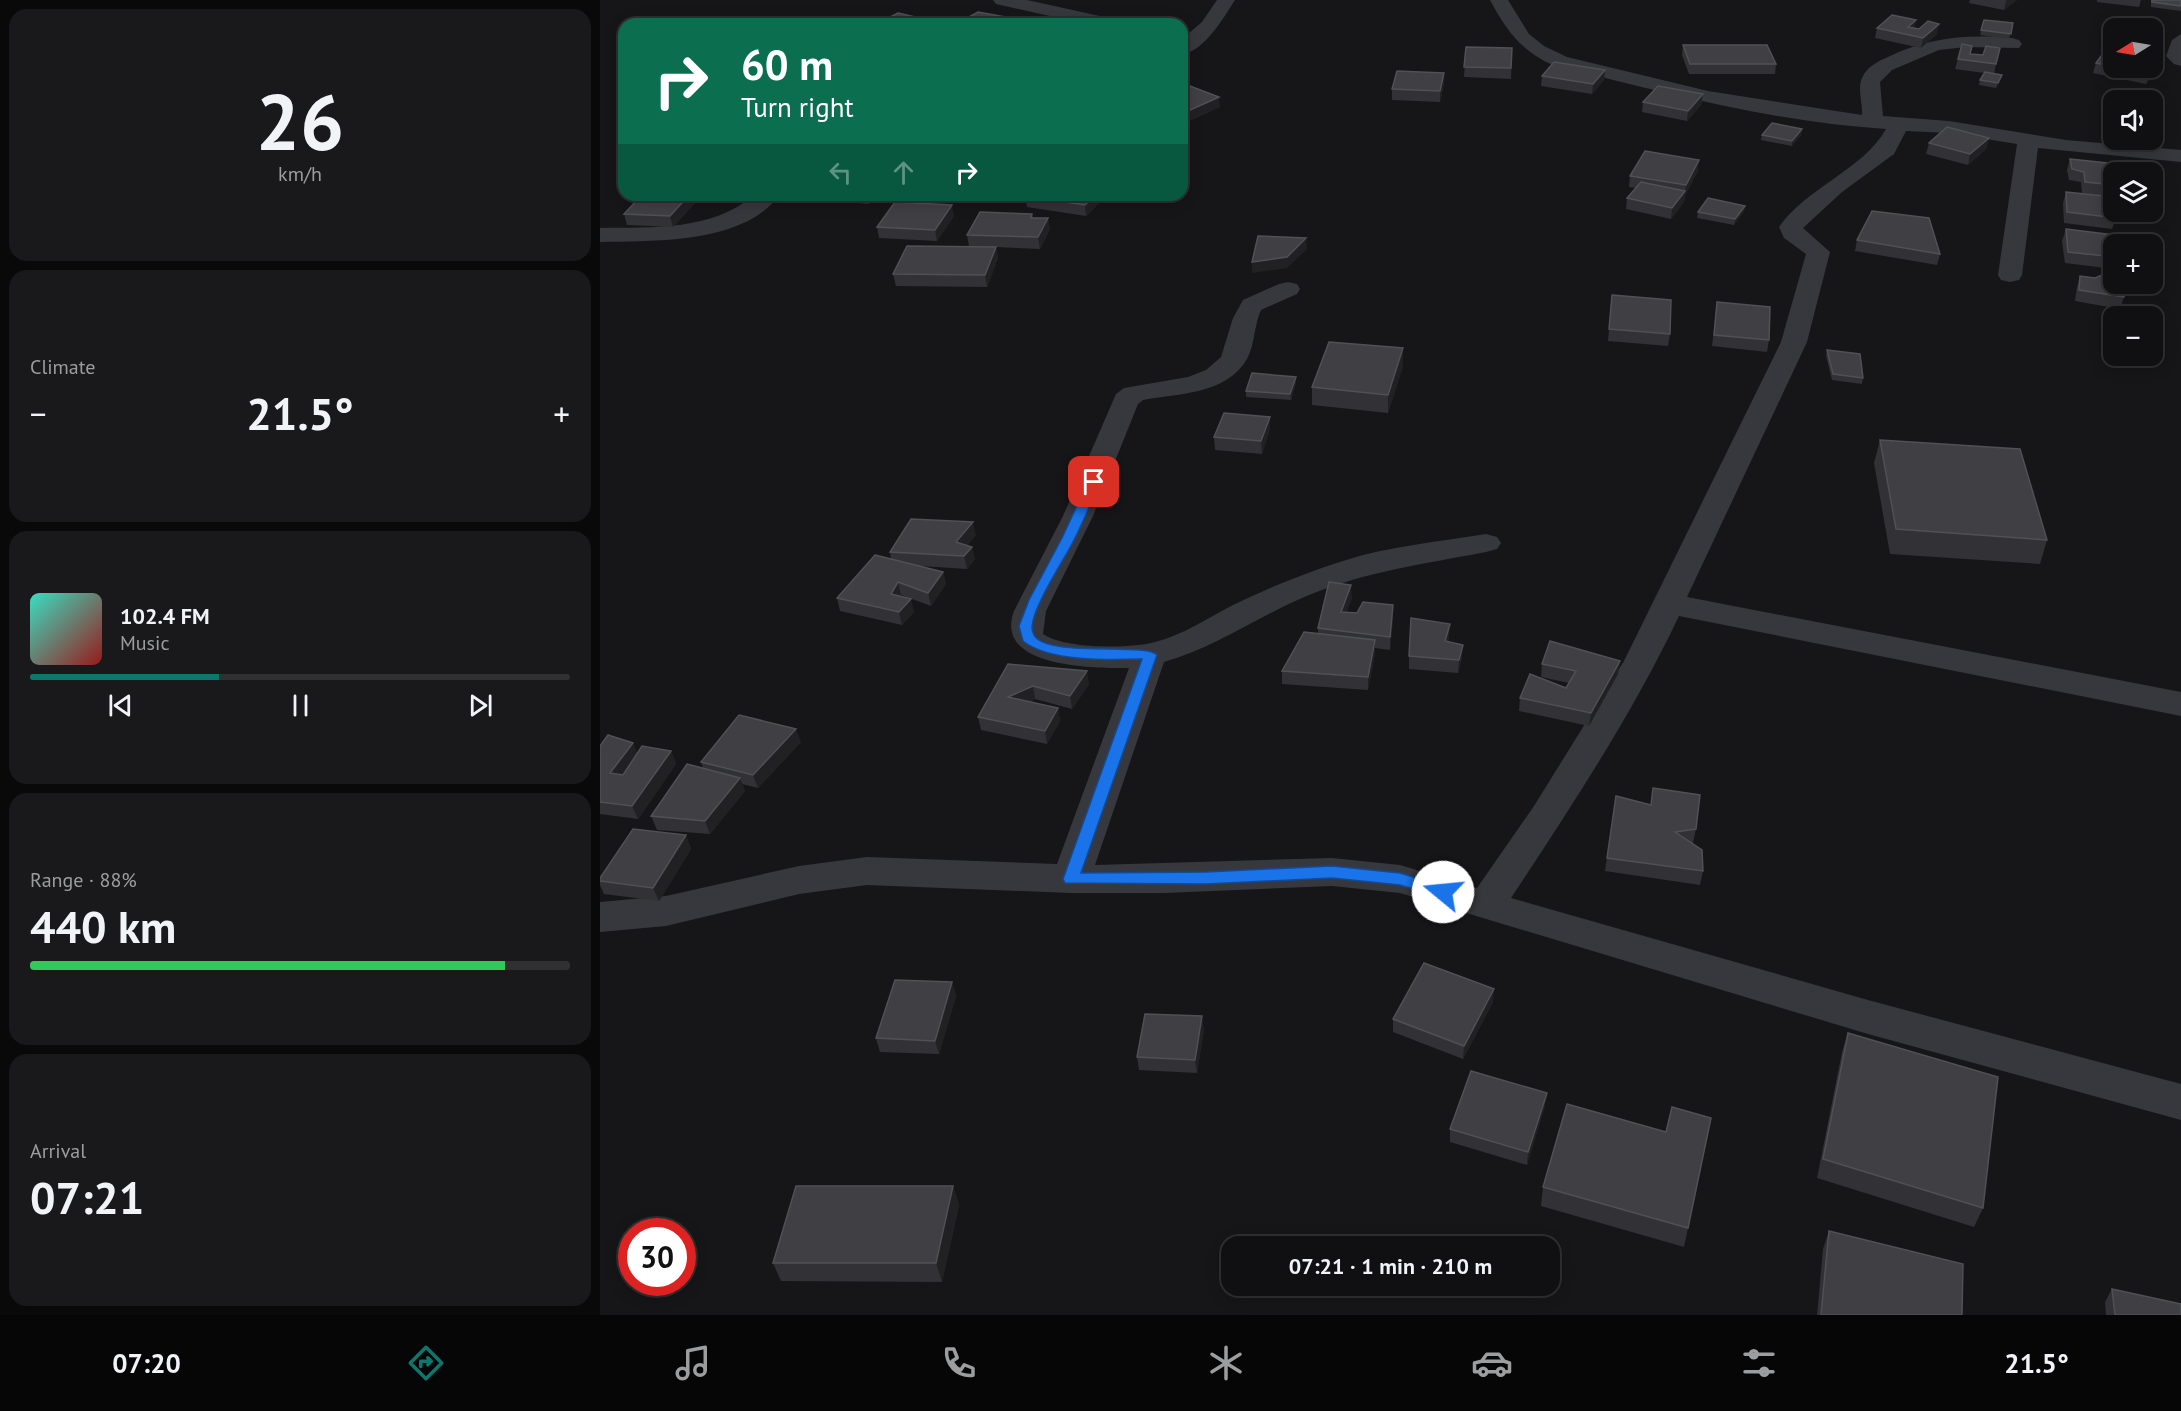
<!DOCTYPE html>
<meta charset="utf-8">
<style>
:root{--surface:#101012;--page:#19191b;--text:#f1f3f6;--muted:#9c9d9f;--line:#303032;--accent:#0f766e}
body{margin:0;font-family:"PT Sans",sans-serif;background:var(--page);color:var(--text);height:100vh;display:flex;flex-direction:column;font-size:22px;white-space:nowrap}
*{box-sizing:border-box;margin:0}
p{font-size:20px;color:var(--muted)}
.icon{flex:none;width:33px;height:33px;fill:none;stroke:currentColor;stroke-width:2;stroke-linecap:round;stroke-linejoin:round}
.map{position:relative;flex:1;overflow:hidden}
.side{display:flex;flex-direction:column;gap:9px;padding:9px;background:#09090a;width:600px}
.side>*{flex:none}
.guide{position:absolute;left:18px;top:18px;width:570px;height:183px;border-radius:18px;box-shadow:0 3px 15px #0003,0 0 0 2px var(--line);background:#0b6e4f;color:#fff;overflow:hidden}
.needle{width:39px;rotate:259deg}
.controls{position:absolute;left:1503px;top:18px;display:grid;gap:12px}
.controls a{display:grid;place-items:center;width:60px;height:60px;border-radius:12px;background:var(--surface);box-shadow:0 3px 15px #0003,0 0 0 2px var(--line);font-size:30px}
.speed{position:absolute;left:18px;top:1218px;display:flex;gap:12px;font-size:30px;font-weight:700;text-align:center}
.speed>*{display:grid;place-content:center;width:78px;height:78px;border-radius:50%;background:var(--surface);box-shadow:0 3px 15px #0003,0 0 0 2px var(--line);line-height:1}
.speed .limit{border:9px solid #d22;background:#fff;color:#111}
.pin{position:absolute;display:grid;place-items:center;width:51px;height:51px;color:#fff;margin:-26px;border-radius:12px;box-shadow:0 3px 9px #0006}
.me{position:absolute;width:66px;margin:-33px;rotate:287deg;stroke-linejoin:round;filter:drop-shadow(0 0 4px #0008)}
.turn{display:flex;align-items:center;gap:21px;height:126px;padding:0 24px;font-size:27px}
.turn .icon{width:78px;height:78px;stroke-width:2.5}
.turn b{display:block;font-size:42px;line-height:51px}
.lanes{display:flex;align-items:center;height:57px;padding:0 24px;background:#0003;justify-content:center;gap:30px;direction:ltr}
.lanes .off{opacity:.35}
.big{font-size:45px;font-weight:800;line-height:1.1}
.side .widget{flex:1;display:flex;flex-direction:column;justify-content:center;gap:9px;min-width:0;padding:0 21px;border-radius:18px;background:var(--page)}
.side .dial{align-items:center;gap:0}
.dial b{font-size:78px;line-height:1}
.song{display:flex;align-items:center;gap:18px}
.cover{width:72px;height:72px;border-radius:9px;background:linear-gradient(135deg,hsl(170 70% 55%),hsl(0 70% 35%))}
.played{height:6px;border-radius:3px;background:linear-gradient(90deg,var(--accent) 35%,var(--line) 35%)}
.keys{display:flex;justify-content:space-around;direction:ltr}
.heat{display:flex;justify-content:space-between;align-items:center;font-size:33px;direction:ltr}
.charge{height:9px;border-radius:4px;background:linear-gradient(90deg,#34c759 88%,var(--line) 0)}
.trip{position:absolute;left:621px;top:1236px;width:339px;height:60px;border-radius:18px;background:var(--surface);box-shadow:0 3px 15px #0003,0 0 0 2px var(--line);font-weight:800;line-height:60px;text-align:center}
.tab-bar{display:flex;height:96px;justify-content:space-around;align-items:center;background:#060607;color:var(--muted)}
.tab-bar .icon{width:42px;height:42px}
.tab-bar .selected{color:var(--accent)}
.tab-bar b{font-size:27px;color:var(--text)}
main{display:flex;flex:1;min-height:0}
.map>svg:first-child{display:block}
</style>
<main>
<section class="side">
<div class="widget dial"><b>26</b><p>km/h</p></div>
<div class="widget"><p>Climate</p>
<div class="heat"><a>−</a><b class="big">21.5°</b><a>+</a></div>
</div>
<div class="widget">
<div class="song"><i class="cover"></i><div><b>102.4 FM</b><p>Music</p></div></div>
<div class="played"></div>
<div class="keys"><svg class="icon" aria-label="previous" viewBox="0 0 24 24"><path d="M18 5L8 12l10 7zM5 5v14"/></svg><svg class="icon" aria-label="pause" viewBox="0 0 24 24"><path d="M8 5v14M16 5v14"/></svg><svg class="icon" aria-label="next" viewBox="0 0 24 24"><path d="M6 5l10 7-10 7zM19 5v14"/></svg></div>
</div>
<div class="widget"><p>Range · 88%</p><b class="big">440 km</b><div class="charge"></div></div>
<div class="widget"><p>Arrival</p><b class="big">07:21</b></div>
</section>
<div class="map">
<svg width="1581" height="1315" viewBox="0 0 1581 1315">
<rect width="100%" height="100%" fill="#161618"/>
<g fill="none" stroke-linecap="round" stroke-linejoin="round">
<g fill="#37383d" fill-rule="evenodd">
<polygon points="393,0 427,0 518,20 520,24 486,24 396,4"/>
<path d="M617 0H635C622 20 606 49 582 55V39L602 22Z"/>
<path d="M890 0H908L929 34 944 46 967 57 1108 91 1262 115C1263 103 1257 89 1262 78 1267 66 1279 61 1290 56 1330 37 1368 34 1412 38L1419 40 1422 44 1419 48 1366 47 1339 50 1292 70 1280 82 1283 116 1349 121 1466 140 1581 150V162L1438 148 1422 275 1419 280 1410 282 1401 280 1398 275 1417 144 1349 133 1306 131 1294 154 1242 192 1203 228 1230 252 1207 342 1087 597 1581 692V716L1079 616C1032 715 971 807 911 898L1268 1000 1581 1084V1120L1268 1034 800 893 732 886 565 893H471L267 885 199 894 66 926 0 932V902L66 896 199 866 267 857 457 864 529 668C494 668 393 668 414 611L463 516 516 394 524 388 588 377 606 370 621 357 633 318 643 300 679 284 688 282 697 284 700 289 697 294 661 310C654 325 655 344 647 359 626 395 579 393 543 400L538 404 493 516 446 611 443 634C464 649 531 649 555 642 583 635 608 618 633 605 668 588 705 573 743 561 789 546 838 542 886 534L897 537 901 543 897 549 886 552C824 564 768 571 709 595 660 615 615 648 564 662L495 865 732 858 800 865 877 888 934 806 1024 661 1181 342 1206 254 1184 238 1179 227C1206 188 1264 169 1286 129 1173 122 1062 92 953 65 921 51 906 30 890 0Z"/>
<polygon points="1581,34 1581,66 1574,64 1566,56 1572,40"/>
<path d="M154 195H179C145 244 53 241 0 242V228C53 227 112 231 154 195Z"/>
</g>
</g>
<g fill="#323236">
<polygon points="1370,0 1417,0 1404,10 1369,3"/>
<polygon points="1497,0 1541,0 1539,7 1497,2"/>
<polygon points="1551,0 1581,0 1581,11 1551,7"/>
<polygon points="1316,20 1314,28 1337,34 1321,48 1275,38 1277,28"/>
<polygon points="1384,20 1413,23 1409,39 1380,35"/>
<polygon points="1083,45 1176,64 1175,74 1089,74 1082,55"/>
<polygon points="866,47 912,48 911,79 864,77"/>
<polygon points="1400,48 1394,73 1402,75 1396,88 1379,85 1380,80 1384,73 1355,69 1358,59 1370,54 1383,55"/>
<polygon points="1514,54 1514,68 1552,68 1556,70 1546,84 1493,73 1496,63"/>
<polygon points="1005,70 1004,80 992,94 941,86 942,76"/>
<polygon points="844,73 844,83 840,102 792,100 792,89"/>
<polygon points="582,83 620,107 587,122 582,120"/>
<polygon points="1103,94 1101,105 1087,121 1042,112 1043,102"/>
<polygon points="1202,129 1201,135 1192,146 1161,140 1162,135"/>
<polygon points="1389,138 1386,149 1368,165 1326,154 1329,143"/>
<polygon points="1470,159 1514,172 1514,197 1482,193 1481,182 1469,180 1467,170"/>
<polygon points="1098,171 1085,195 1084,202 1071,219 1026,209 1027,198 1036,188 1029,187 1030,176"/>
<polygon points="1466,192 1516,218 1512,229 1464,223 1463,203"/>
<polygon points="221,195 277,195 269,204 222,200"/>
<polygon points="507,195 486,216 427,207 425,196"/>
<polygon points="95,203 73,227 27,225 24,214"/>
<polygon points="1145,206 1144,211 1134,225 1097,218 1098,212"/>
<polygon points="432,214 433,218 450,229 440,249 396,247 398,258 387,287 296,286 293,274 394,247 369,246 367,235"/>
<polygon points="354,216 337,241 279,238 277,227"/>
<polygon points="1466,229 1514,244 1514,269 1465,263 1462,241"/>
<polygon points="1257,240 1340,254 1337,265 1255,251"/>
<polygon points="1480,276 1524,297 1520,309 1475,301 1477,287"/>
<polygon points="1012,295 1070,334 1068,346 1008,341"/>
<polygon points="1117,302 1169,340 1167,352 1112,346"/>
<polygon points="803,348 803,366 788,413 712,405 712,387"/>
<polygon points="1227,350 1263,378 1262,384 1232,380 1226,356"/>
<polygon points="696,383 691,400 646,397 646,391"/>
<polygon points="670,417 670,429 662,454 615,450 614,437"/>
<polygon points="1280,440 1447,540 1440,564 1290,554 1274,463"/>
<polygon points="376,535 367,545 375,559 367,569 321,566 343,572 346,584 331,606 301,595 300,596 314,612 302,625 240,611 237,598 291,559 290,552"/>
<polygon points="752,598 746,613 793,618 790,650 775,648 775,653 768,690 682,684 682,671 718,634 718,628"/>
<polygon points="849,637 848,642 862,658 858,673 809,669 809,656"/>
<polygon points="1020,661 1018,674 989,726 919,711 920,698 966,688 969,683 941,677 942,664"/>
<polygon points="408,664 489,684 472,709 435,699 430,702 458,708 460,721 447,744 381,730 378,717"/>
<polygon points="201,742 158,788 142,784 145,791 110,834 57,830 51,816 103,768 101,762"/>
<polygon points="33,743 37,754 71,751 76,764 38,819 0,814 0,746"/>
<polygon points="1016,796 1096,829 1093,843 1092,843 1103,871 1100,885 1005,871"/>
<polygon points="86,835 91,849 59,901 4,894 0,885 0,878"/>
<polygon points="352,982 356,996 339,1054 280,1052 276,1038"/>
<polygon points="893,1002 863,1059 793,1032 793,1019"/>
<polygon points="604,1029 597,1073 539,1070 537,1057"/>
<polygon points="1248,1033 1383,1208 1374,1227 1217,1178 1242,1052"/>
<polygon points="945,1106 927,1165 850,1142 850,1129"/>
<polygon points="1111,1118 1084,1247 941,1206 943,1187 1066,1132"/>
<polygon points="353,1186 359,1205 342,1282 181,1281 173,1263"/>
<polygon points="1229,1231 1362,1315 1217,1315 1223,1249"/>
<polygon points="1512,1289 1581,1315 1506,1315 1505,1302"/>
</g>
<g fill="#212124">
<polygon points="1407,0 1417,0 1404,10 1406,1"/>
<polygon points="422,20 423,24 415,24"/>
<polygon points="1316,20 1314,30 1308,27"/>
<polygon points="1339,24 1337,34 1321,48 1323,38"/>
<polygon points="1559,60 1556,70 1546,84 1550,74"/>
<polygon points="1005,70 1004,80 992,94 993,84"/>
<polygon points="844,73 844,83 840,102 840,91"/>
<polygon points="1103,94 1101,105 1087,121 1088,111"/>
<polygon points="619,97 620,107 587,122 586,112"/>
<polygon points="1202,129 1201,135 1192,146 1192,141"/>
<polygon points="1389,138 1386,149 1368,165 1370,154"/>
<polygon points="1099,160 1098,171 1085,195 1084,202 1071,219 1072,208 1085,192 1086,185"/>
<polygon points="89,195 93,195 95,203 73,227 70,216"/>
<polygon points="267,195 277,195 269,204"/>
<polygon points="495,195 507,195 486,216 485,205"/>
<polygon points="352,205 354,216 337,241 335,230"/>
<polygon points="1145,206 1144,211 1134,225 1135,219"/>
<polygon points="448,218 450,229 440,249 438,237"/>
<polygon points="706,238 707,249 687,268 652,273 652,262"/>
<polygon points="396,247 398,258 387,287 385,275"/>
<polygon points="803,348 803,366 788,413 788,395"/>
<polygon points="696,377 696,383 691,400 690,394"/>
<polygon points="670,417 670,429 662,454 661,441"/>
<polygon points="373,522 376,535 359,555 356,542"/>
<polygon points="372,547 375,559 367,569 364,556"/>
<polygon points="343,572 346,584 331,606 328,593"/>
<polygon points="298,582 301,595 294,607 291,594"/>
<polygon points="751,585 752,598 741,625 741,612"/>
<polygon points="311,599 314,612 302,625 299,612"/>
<polygon points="793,605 793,618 790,650 790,637"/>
<polygon points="850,624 849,637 845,654 845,641"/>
<polygon points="775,640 775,653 768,690 768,677"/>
<polygon points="863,645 862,658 858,673 859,660"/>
<polygon points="1020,661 1018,674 989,726 991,713"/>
<polygon points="487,671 489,684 472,709 470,696"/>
<polygon points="433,686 435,699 410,710 408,697"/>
<polygon points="458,708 460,721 447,744 445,731"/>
<polygon points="196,729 201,742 158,788 153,775"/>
<polygon points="33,743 38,756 16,787 10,773"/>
<polygon points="71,751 76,764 38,819 32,806"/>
<polygon points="140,778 145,791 110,834 105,821"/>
<polygon points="86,835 91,849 59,901 53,888"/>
<polygon points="352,982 356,996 339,1054 335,1041"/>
<polygon points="894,989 893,1002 863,1059 864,1046"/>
<polygon points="602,1016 604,1029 597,1073 595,1060"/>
<polygon points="947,1093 945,1106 927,1165 928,1152"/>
<polygon points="353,1186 359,1205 342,1282 336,1263"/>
</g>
<g fill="#3f3f44" stroke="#4f5156" stroke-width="1.5">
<polygon points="1552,0 1581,0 1581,6 1552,2"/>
<polygon points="378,12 422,20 415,24 356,24"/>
<polygon points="298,13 332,21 325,24 276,24"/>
<polygon points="1292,15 1316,20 1308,27 1319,29 1328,21 1339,24 1323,38 1277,28"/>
<polygon points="1384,20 1413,23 1411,34 1381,30"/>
<polygon points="1362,44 1372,46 1370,54 1383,55 1386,46 1400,48 1396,64 1358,59"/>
<polygon points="1083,45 1167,45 1176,64 1090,64"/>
<polygon points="866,47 912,48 911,68 864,67"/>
<polygon points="1504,52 1514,54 1514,67 1496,63"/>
<polygon points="1552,59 1559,60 1550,74 1518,68 1552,68"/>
<polygon points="954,62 1005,70 993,84 942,76"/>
<polygon points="797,71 844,73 840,91 792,89"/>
<polygon points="1385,72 1402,75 1398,83 1380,80"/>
<polygon points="582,83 619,97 586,112 582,110"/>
<polygon points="1058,86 1103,94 1088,111 1043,102"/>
<polygon points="1172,123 1202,129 1192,141 1162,135"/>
<polygon points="1347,127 1389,138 1370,154 1329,143"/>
<polygon points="1045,151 1099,160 1086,185 1030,176"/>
<polygon points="1470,159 1517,164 1518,172 1514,172 1514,185 1485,182 1484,172 1472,169"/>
<polygon points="1041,182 1085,191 1072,208 1027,198"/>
<polygon points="1466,192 1513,197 1514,212 1515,212 1516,218 1467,212"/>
<polygon points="42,195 89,195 70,216 24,214"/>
<polygon points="426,195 495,195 485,205 425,196"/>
<polygon points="1108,198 1145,206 1135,219 1098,212"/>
<polygon points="295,202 352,205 335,230 277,227"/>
<polygon points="1272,211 1329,218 1340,254 1257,240"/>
<polygon points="380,212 432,214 431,218 448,218 438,237 367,235"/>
<polygon points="1466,229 1514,235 1515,244 1514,244 1514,257 1468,252"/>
<polygon points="658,236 706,238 687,257 652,262"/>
<polygon points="307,246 396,247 385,275 293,274"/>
<polygon points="1509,272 1514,273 1514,284 1525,284 1524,297 1479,290 1480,276 1495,278"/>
<polygon points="1012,295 1071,300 1070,334 1009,329"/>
<polygon points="1117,302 1170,307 1169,340 1114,335"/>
<polygon points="729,342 803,348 788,395 712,387"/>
<polygon points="1227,350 1260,354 1263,378 1233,374"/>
<polygon points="652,373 696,377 690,394 646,391"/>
<polygon points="624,413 670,417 661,441 614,437"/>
<polygon points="1280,440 1420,449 1447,540 1296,529"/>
<polygon points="311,519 373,522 356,542 372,547 364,556 290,552"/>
<polygon points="275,555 343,572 328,593 298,582 291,594 311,599 299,612 237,598"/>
<polygon points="729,582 751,585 741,612 757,613 763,602 793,605 790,637 718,628"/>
<polygon points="811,618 850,624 845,641 863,645 859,660 809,656"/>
<polygon points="704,632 775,640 768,677 682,671"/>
<polygon points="950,641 1020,661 991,713 920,698 930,674 966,688 976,671 942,664"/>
<polygon points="408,664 487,671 470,696 433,686 408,697 458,708 445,731 378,717"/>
<polygon points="139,715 196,729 153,775 101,762"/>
<polygon points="8,735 33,743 10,773 23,775 42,746 71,751 32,806 0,802 0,746"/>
<polygon points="87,764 140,778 105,821 51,816"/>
<polygon points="1053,788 1100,795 1096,829 1075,832 1102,850 1103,871 1007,858 1016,796 1051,805"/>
<polygon points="33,829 86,835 53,888 0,881 0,878"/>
<polygon points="824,963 894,989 864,1046 793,1019"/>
<polygon points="295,980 352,982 335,1041 276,1038"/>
<polygon points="545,1014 602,1016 595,1060 537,1057"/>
<polygon points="1248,1033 1398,1077 1383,1208 1223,1159"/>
<polygon points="871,1071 947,1093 928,1152 850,1129"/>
<polygon points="967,1104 1066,1132 1072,1107 1111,1118 1088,1228 943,1187"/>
<polygon points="196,1186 353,1186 336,1263 173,1263"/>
<polygon points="1229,1231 1363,1264 1362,1315 1221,1315"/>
<polygon points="1512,1289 1581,1304 1581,1315 1515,1315"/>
</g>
<path fill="#1a73e8" stroke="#114b97" stroke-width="1.5" d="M494 478 500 482C491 501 484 521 474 540 464 560 433 606 432 627 432 630 433 633 434 635 446 658 547 642 557 655L481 873 606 872 732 866 800 873 849 888 851 892 849 897 843 898 800 885 732 878 606 884 465 883 463 879 542 659C510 660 449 662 423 641L419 626 429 600 462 538 488 482Z"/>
</svg>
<div class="controls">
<a><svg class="needle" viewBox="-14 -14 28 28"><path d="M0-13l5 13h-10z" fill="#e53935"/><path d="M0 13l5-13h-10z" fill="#9c9d9f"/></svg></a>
<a><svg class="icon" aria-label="sound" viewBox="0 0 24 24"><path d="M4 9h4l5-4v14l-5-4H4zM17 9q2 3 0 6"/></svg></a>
<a><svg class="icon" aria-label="layers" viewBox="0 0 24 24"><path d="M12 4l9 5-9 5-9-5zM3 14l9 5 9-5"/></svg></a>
<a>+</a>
<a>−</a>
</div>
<div class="speed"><div class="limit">30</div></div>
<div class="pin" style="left:494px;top:482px;background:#d93025"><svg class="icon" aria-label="arrive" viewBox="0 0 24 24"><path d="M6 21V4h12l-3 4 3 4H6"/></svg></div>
<svg class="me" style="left:843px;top:892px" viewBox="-20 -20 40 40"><circle r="19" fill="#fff"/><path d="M0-13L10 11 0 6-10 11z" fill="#1a73e8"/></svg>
<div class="trip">07:21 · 1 min · 210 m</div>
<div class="guide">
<div class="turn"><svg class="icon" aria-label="right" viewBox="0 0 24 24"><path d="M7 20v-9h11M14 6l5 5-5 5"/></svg><div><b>60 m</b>Turn right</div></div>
<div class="lanes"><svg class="icon off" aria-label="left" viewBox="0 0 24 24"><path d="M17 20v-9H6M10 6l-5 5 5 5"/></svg><svg class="icon off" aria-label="ahead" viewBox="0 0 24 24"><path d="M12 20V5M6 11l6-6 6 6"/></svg><svg class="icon" aria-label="right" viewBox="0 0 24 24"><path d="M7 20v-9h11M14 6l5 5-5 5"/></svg></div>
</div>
</div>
</main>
<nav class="tab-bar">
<b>07:20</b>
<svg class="icon selected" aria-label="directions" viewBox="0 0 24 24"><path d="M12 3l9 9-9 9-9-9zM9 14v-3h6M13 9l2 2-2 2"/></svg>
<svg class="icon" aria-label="music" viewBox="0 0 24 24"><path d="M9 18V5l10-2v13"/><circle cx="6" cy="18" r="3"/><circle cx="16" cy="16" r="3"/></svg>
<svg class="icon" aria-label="phone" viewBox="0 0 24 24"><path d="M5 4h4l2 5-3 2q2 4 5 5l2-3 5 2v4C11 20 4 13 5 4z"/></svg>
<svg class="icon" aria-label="climate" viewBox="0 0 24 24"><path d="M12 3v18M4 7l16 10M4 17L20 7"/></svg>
<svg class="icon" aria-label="car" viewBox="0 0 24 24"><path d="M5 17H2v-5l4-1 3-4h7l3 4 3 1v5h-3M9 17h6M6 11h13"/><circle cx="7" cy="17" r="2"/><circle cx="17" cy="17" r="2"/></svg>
<svg class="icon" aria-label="filters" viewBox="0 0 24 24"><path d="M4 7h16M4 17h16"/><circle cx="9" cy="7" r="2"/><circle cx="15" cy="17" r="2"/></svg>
<b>21.5°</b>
</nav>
